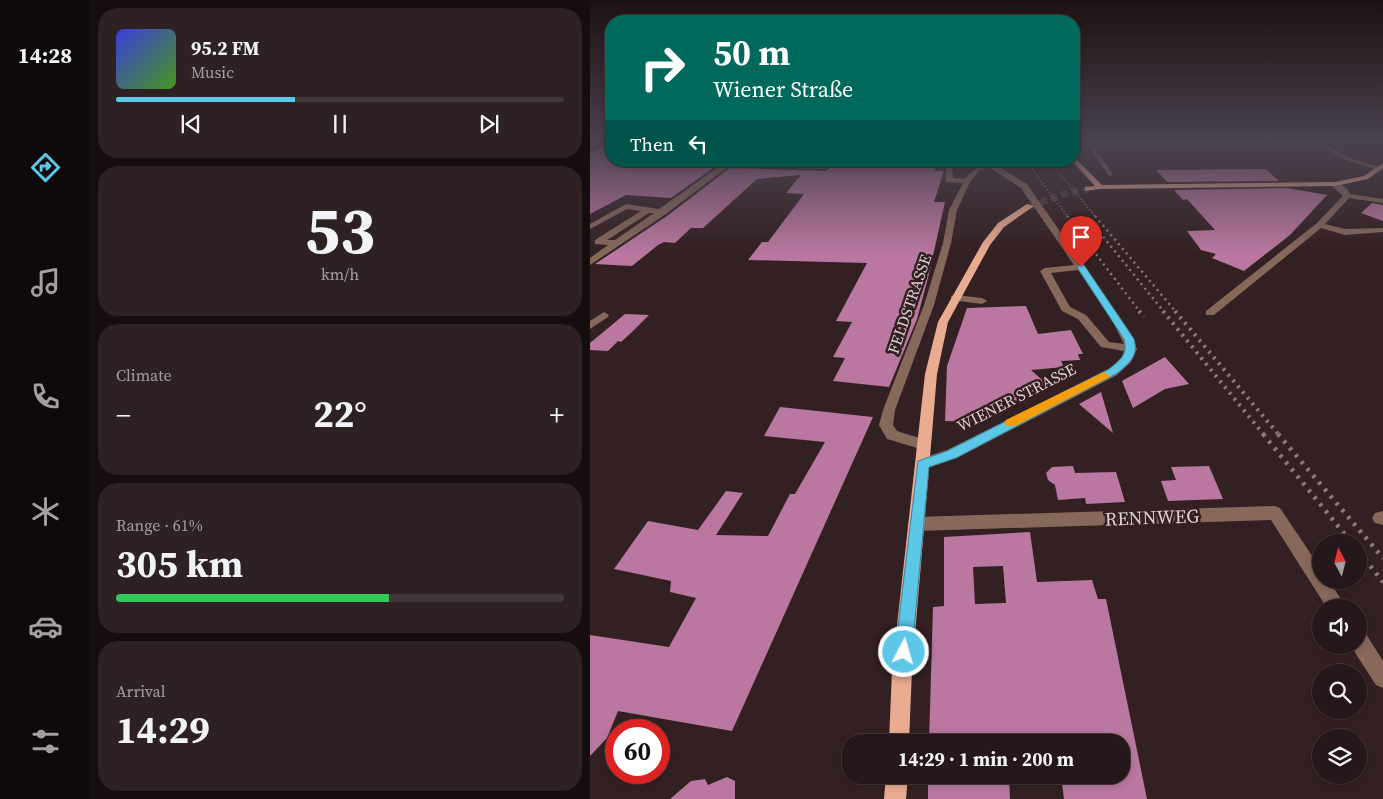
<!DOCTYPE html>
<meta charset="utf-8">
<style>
:root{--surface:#26181a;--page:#2e2123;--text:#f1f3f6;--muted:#a4a0a2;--line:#423739;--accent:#5dc7e8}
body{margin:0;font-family:"Source Serif 4",serif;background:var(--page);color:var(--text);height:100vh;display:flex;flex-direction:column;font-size:19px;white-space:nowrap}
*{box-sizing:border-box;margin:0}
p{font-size:16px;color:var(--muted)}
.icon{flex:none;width:28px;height:28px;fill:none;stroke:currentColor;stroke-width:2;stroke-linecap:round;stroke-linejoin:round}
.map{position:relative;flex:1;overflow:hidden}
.panel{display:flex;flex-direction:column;gap:8px;padding:8px;background:#150d0e;width:500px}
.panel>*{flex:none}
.guide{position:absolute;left:15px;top:15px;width:475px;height:152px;border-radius:20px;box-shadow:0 2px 8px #0003,0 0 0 1px var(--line);background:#00695c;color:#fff;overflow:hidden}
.needle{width:32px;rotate:353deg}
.tools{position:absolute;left:722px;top:534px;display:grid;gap:10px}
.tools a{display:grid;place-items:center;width:55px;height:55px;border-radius:50%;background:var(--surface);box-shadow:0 2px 8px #0003,0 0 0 1px var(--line);font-size:25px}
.speed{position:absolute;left:15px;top:719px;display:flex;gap:10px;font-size:25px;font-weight:700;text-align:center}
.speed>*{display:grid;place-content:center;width:65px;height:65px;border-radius:50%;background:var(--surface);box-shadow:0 2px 8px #0003,0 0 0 1px var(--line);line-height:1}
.speed .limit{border:8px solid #d22;background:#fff;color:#111}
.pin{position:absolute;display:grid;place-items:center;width:42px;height:42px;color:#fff;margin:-51px -21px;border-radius:50% 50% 50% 0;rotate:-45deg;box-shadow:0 0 5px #0007}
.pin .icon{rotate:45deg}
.me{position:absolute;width:55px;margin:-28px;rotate:6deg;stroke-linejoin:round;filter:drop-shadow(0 0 4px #0008)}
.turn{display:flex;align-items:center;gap:18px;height:105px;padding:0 25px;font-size:22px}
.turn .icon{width:65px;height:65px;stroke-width:2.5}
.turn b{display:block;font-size:35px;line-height:42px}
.then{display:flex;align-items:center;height:48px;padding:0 25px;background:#0003;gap:10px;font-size:19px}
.big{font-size:38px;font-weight:700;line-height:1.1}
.panel .widget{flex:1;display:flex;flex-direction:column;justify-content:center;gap:8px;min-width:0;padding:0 18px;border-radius:20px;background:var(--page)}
.panel .dial{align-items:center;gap:0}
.dial b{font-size:65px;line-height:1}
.song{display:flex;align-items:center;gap:15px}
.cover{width:60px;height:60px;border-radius:8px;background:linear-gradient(135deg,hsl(240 70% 55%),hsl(100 70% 35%))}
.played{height:5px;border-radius:2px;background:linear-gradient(90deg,var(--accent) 40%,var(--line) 40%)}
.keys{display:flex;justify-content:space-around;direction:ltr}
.heat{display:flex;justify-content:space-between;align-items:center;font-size:28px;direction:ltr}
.charge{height:8px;border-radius:4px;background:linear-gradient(90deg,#34c759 61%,var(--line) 0)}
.trip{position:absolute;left:252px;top:734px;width:288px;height:50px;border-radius:20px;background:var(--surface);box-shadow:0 2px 8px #0003,0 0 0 1px var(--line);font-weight:700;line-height:50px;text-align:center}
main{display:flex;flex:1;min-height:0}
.dock{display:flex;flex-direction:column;width:90px;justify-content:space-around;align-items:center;background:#0f0a0a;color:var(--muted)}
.dock .icon{width:35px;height:35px}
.dock .active{color:var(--accent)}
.dock b{font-size:22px;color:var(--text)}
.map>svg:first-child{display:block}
</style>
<main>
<nav class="dock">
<b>14:28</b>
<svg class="icon active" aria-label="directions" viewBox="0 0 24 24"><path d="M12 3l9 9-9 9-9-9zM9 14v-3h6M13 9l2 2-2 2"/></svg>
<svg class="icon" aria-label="music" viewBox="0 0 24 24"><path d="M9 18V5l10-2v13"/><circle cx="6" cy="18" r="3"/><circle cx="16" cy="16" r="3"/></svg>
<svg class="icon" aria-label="phone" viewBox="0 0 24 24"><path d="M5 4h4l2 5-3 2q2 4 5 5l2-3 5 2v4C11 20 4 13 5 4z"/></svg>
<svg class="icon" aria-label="climate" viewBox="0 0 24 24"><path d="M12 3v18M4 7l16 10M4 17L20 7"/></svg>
<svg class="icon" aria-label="car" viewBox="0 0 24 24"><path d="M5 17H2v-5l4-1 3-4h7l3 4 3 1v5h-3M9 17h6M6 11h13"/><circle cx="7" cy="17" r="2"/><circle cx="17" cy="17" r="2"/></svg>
<svg class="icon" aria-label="filters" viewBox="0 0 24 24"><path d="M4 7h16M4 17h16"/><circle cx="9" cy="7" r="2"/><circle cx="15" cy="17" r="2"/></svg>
</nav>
<section class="panel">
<div class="widget">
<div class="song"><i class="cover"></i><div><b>95.2 FM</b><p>Music</p></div></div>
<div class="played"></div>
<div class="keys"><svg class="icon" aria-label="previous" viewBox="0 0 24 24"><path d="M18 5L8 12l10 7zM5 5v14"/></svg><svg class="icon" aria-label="pause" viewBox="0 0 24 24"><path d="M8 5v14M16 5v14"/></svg><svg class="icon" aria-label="next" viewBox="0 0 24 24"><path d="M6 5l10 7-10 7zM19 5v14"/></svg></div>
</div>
<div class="widget dial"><b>53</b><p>km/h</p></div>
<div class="widget"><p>Climate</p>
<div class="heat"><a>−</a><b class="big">22°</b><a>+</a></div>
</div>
<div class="widget"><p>Range · 61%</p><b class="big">305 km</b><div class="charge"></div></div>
<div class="widget"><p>Arrival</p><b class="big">14:29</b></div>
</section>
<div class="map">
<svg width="793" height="799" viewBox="0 0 793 799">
<rect width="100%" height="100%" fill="#332022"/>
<g fill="#ba78a0" fill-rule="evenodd">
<polygon points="15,143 21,143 21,161 133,161 81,198 36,195 0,214 0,153"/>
<polygon points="189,161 283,161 288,165 346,166 344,171 354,171 344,202 355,202 338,278 327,319 299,387 243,381 255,358 243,357 262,322 246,321 277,263 158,260 172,242 178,242 214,194 196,193 211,175 167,179 113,228 101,228 85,243 74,242 68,245 42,266 5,264 77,216 140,168 235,171 240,168 235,163"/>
<polygon points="676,169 689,181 577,182 566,170"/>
<polygon points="697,188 737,195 700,235 654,271 622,258 626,254 611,250 597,231 625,230 597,199 593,200 584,190"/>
<polygon points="782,203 793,205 793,221 771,213"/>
<polygon points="436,306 448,334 481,330 493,354 488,354 490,360 471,361 474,367 441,370 460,387 387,422 355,421 357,366 377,308"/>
<polygon points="35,314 59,315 42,332 31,342 28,341 18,351 0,350 0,343"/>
<polygon points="575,357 599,384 575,389 543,408 532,381"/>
<polygon points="511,392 523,433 489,404"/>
<polygon points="190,407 283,417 142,731 28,711 17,738 0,756 0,635 79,647 106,598 80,592 81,581 24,569 58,521 108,530 136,491 153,493 126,535 178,536 200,494 205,494 235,442 174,436"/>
<polygon points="483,466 485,473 526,472 535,502 496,504 495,498 468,500 465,485 458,480 456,473 462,467"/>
<polygon points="619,466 633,499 578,501 571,481 586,480 581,467"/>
<path d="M440 532 447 582 502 580 508 599H516L557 799H474L471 775H531V742H339L343 607 354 606V537ZM413 566 416 603 385 604 383 567Z"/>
<polygon points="338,775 419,775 420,799 338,799"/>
<polygon points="137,777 145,781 145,799 80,799 101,781 115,779 118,785"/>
</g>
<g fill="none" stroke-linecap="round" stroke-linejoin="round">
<polyline stroke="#4d3b3c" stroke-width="7" stroke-dasharray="7 4" stroke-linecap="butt" points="440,206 474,194 498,189"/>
<g fill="#87695c" fill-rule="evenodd">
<polygon points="0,143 8,143 0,148"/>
<polygon points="497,143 736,144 757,157 792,168 789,170 753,159 735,148 503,146 523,174 520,176 518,175"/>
<path d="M137 161 235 165 238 167 235 169 139 166 76 214 0 265V258L18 245 5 244V240L51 211 37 209 0 229V224L36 204 69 209ZM59 213H64L25 240H17Z"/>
<path d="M285 161H399L437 184 538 329 547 349 541 362 527 375 367 458 332 470 327 468 325 464 327 460 357 450 519 369 532 357 534 351 511 347 488 319 472 311 450 271 455 268 484 265 431 188 399 167 389 171 380 182 367 210 361 243 344 305 305 410 303 425 307 431 339 441 341 445 339 449 334 450 297 439 289 425 293 410 334 305 353 243 359 210 373 183 356 182V166L358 164 288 163ZM360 164 393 165 385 169 375 179 363 178 362 166ZM488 270 522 320 534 344 519 342 496 315 480 307 461 273Z"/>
<path d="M742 182C749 182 758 188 760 194L793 199V203L759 198 735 224 755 229 793 228V232L755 235 731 228 624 315H616V311L727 223 753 196 742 186Z"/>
<polygon points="365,295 392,298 397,301 392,304 361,300 361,296"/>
<polygon points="14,312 19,315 18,317 0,329 0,321"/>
<polygon points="685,506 690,508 731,569 731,580 739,580 756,608 737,608 681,520 326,531 320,529 318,524 320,519 326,517"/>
<polygon points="793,511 793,525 785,523 782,518 785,513"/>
<polygon points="769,632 776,634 793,661 793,688 786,685 762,648 761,645 769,645"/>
</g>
<g fill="#eaac91" fill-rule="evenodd">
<polygon points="484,157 512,185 745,182 774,176 793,163 793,168 778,179 745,186 510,189 495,191 495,187 505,186 482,161"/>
<polygon points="437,204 444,206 414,227 400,245 358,322 347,374 322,670 319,742 299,742 302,670 335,374 348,322 393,242 408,223"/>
<polygon points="296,775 318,775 316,799 294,799"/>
</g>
<g stroke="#8a7a7c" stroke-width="2" stroke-dasharray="1 2.5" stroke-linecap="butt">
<polyline points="436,161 478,217"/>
<polyline points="459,161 506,217"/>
</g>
<g stroke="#8a7a7c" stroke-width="2.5" stroke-dasharray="2 4" stroke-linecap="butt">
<polyline points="477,216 550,312"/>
<polyline points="505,216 586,312"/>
<polyline points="498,218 574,312"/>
</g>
<g stroke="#8a7a7c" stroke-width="4" stroke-dasharray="2.5 5" stroke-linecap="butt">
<polyline points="549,311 554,317"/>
<polyline points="573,311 674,435"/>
<polyline points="585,311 689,435"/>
</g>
<g stroke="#8a7a7c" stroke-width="4.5" stroke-dasharray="3 6" stroke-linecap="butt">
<polyline points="673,434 761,542"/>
<polyline points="688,434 793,558"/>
<polyline points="769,552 793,582"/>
</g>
</g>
<linearGradient id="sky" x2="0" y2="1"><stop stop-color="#1c1213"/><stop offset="0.56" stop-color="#4a424f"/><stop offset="1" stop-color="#4a424f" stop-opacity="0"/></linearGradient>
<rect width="793" height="255" fill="url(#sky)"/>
<path fill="#5dc7e8" stroke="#3c8197" d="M491 264 494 265 544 339C549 356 539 364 526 374L366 458 339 467 322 652 320 658 314 660 307 658 305 652 328 461 357 451 519 369C531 360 538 354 534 339L487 267Z"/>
<polygon fill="#f59e0b" points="514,372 520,376 518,378 425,426 416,426 414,423 416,420"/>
<g text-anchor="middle" stroke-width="5" stroke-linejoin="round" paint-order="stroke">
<g font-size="16" fill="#ded1d2" stroke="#332022">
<text transform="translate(319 304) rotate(-71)" y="6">FELDSTRASSE</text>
<text transform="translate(426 397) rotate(-27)" y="6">WIENER STRASSE</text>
</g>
<g font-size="19" fill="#ded1d2" stroke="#332022">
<text transform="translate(562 517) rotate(-2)" y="7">RENNWEG</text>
</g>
</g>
</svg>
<div class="tools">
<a><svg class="needle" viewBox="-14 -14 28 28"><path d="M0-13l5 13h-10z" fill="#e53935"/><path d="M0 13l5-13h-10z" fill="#a4a0a2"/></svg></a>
<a><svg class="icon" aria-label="sound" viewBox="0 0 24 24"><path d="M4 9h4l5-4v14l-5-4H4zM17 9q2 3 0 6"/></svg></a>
<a><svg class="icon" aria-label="search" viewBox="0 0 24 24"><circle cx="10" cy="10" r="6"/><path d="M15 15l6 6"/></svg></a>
<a><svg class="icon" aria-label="layers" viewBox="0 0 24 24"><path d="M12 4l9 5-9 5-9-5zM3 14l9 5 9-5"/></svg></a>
</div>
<div class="speed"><div class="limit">60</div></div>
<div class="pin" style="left:491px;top:267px;background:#d93025"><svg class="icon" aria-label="arrive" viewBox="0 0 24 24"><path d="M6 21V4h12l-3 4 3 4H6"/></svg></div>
<svg class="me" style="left:314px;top:652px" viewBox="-20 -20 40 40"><circle r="17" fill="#5dc7e8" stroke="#fff" stroke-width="3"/><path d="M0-11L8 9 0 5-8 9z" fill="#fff"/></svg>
<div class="trip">14:29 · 1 min · 200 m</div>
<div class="guide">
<div class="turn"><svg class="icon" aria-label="right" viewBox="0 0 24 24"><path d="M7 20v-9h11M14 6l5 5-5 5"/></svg><div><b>50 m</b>Wiener Straße</div></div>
<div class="then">Then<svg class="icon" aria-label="left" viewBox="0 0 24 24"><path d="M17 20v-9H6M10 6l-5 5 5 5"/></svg></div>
</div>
</div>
</main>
